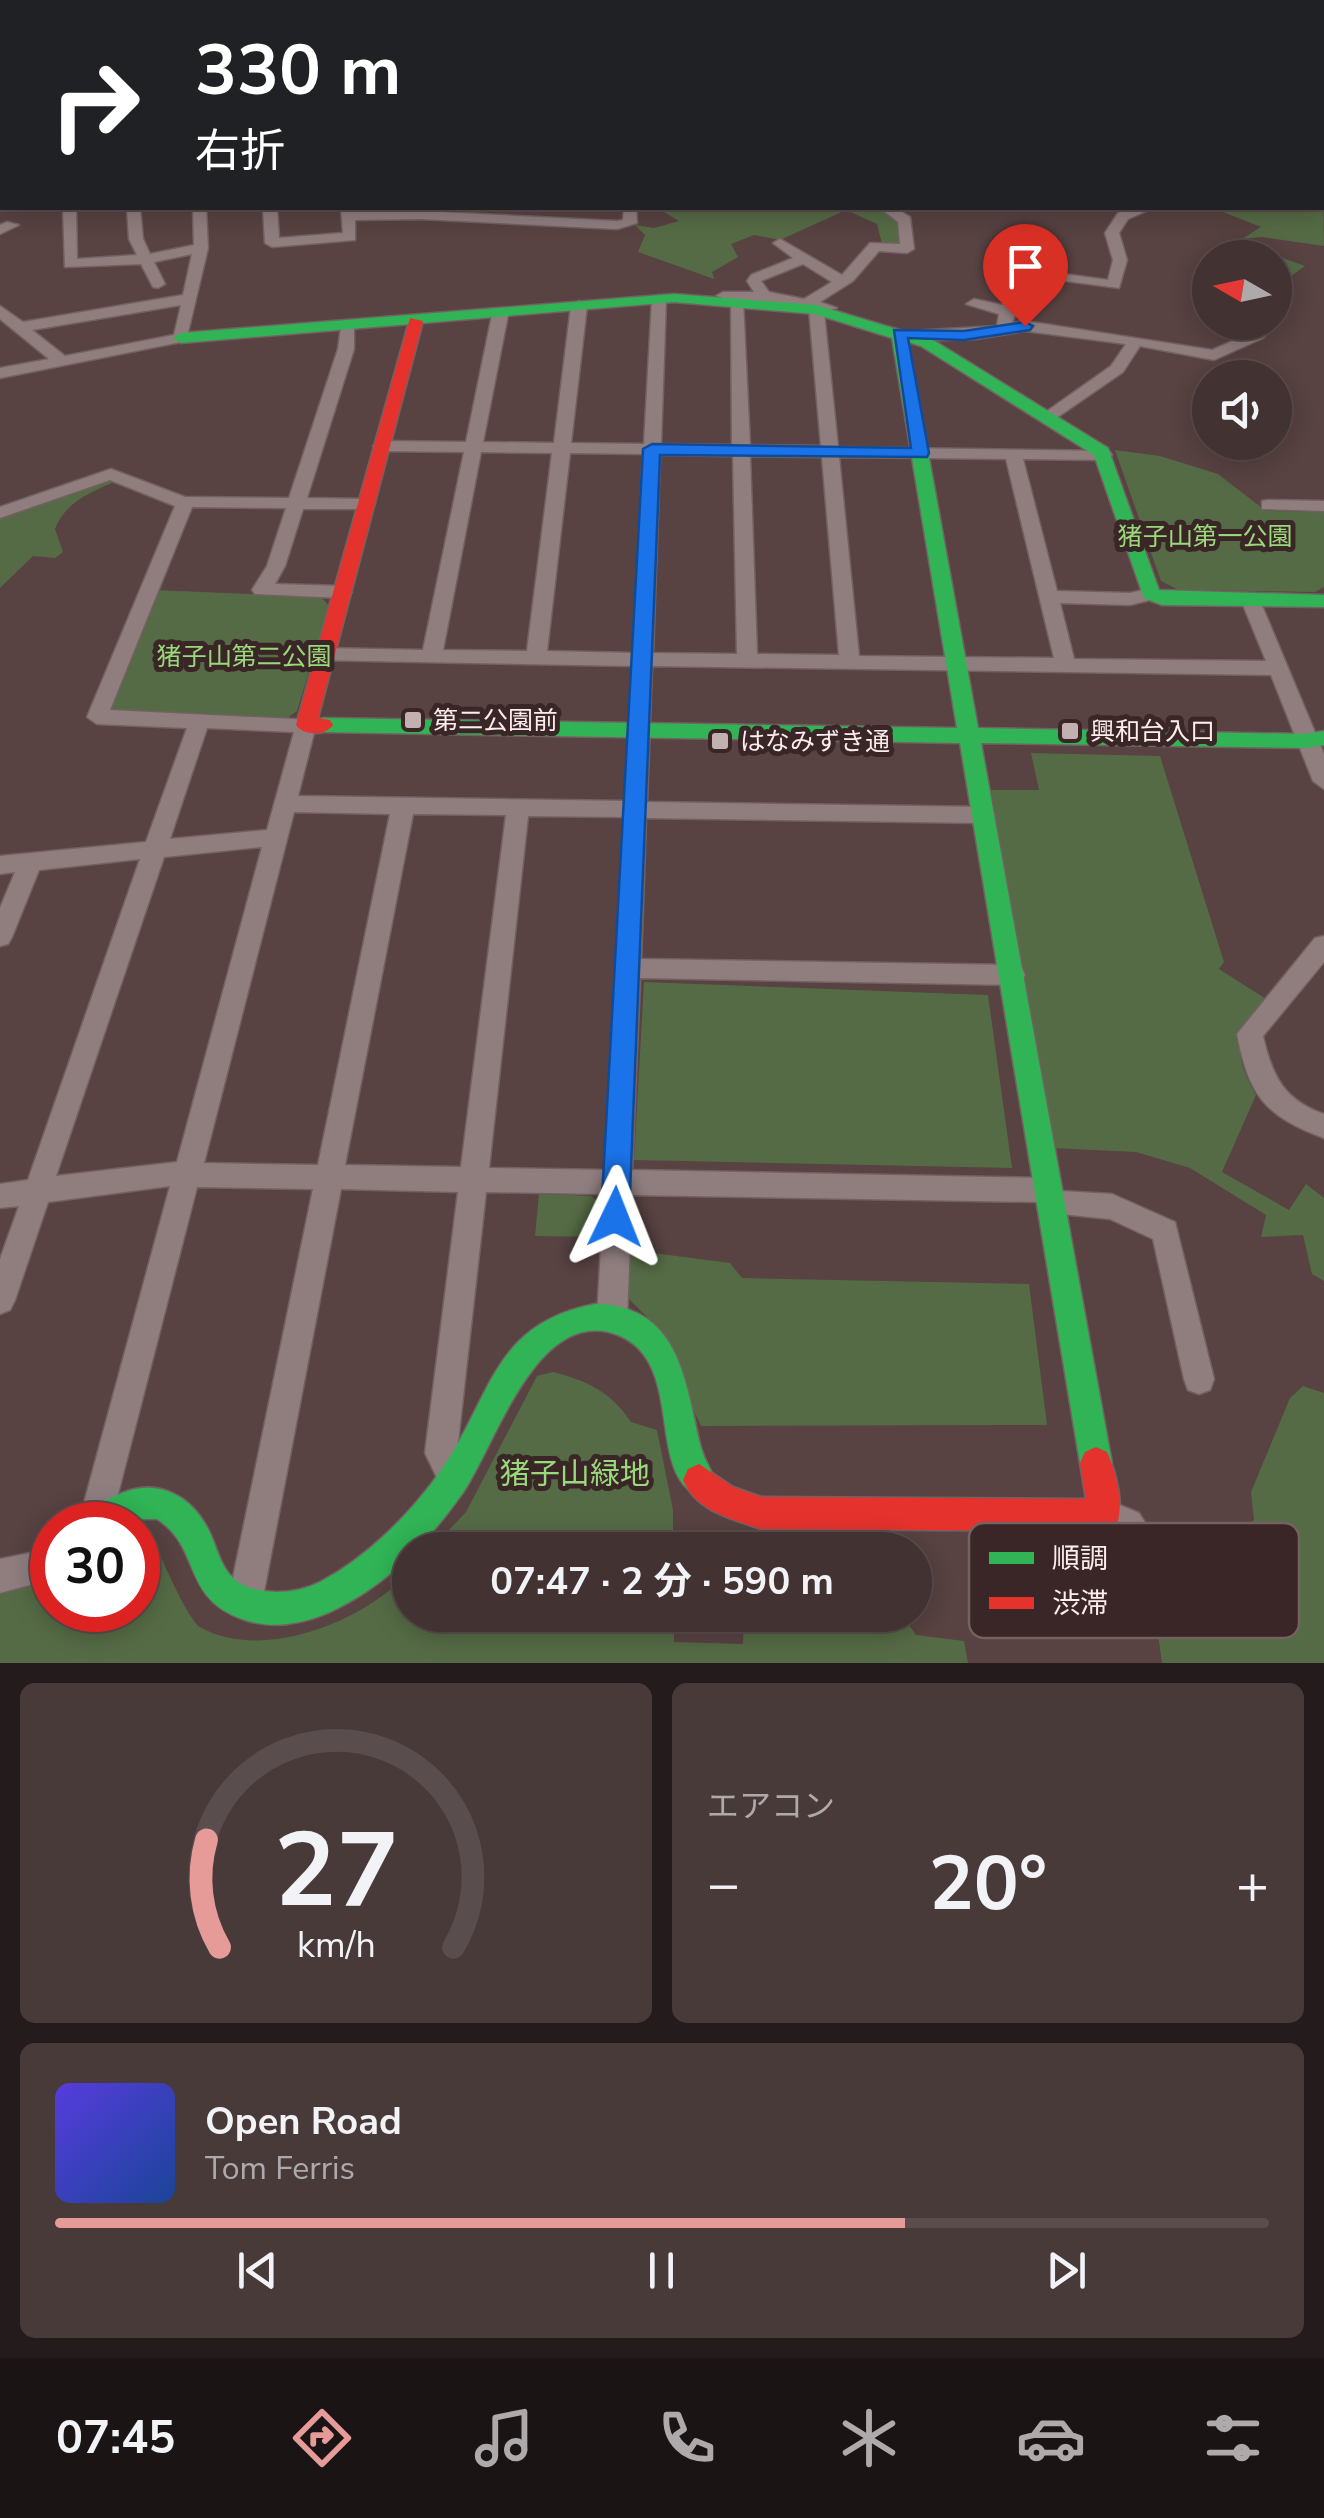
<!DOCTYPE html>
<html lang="ja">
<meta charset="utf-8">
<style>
:root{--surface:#423232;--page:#493a3a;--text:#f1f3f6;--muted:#aeaaac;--line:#5a4d4d;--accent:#e69b98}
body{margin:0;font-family:"Nunito Sans","Noto Sans JP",sans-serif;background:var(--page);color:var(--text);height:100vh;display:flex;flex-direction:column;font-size:38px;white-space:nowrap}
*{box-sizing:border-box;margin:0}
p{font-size:32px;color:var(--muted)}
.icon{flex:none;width:55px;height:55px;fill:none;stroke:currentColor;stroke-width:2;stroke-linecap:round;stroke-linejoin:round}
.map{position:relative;height:1663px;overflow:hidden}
.side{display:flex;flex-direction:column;gap:20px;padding:20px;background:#241c1c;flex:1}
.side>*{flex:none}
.top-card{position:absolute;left:0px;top:0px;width:1325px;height:210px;box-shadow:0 5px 25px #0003,0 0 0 2px var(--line);background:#202124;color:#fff;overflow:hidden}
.needle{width:65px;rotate:279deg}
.tools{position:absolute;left:1192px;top:240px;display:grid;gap:20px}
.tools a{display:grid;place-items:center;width:100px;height:100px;border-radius:50%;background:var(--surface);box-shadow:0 5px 25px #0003,0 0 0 2px var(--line);font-size:50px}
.speed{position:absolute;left:30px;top:1502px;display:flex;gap:20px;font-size:50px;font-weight:700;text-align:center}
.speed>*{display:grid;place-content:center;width:130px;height:130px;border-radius:50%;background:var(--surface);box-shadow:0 5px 25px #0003,0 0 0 2px var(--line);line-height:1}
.speed .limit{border:15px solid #d22;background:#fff;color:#111}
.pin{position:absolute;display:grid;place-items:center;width:85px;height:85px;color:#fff;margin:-102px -42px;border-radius:50% 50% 50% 0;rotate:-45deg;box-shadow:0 0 10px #0007}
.pin .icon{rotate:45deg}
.me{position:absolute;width:110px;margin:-55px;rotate:2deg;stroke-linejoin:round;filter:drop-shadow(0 0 8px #0008)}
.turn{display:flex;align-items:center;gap:35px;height:210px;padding:0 30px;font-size:45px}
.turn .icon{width:130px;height:130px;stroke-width:2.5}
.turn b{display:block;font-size:70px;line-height:85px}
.big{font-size:75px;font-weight:700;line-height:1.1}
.side .card{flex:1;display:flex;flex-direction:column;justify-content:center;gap:15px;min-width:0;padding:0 35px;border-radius:15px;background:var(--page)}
.side .dial{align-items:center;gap:0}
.dial svg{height:260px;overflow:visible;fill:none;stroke:var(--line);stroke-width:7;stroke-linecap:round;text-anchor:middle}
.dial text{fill:var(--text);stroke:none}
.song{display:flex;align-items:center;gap:30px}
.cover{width:120px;height:120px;border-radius:15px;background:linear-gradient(135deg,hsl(250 70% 55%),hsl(220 70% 35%))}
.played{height:10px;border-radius:5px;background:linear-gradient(90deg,var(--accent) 70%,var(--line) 70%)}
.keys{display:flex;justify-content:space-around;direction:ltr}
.heat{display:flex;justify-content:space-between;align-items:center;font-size:55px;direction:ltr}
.side .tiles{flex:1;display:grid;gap:20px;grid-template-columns:1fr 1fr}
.card:last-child{grid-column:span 2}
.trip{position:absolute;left:392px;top:1532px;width:540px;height:100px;border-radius:50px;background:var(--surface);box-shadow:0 5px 25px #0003,0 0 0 2px var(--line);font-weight:700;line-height:100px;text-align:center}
.menu{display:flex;height:160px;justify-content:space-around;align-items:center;background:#1a1414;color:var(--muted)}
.menu .icon{width:70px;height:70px}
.menu .selected{color:var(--accent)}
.menu b{font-size:45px;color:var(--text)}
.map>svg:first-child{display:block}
</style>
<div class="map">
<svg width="1324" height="1663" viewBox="0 0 1324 1663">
<rect width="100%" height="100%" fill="#584242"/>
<g fill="#556b45">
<polygon points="1323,173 1324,246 1262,237 1242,239 1261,227 1213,208 1322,208"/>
<polygon points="657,208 882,208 902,221 904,247 882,244 877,224 846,210 780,240 754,235 731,244 738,257 712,272 714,279 638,252 645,235 635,225 654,228 679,221"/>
<polygon points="1241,243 1305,266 1284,281 1289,290 1282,300 1275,299 1275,258 1230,257 1231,247"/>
<polygon points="1115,450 1160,456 1218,474 1266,511 1324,512 1324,587 1315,592 1179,590 1161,581"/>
<path d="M109 477 116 481C90 493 66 501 55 529L63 552 55 558 33 556 0 588V515Z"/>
<polygon points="154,590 321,597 329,606 297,711 287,718 113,715 106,707"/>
<path d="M1031 753 1160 756 1224 962 1219 969 1266 999C1237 1038 1231 1050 1256 1095L1222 1172 1289 1210 1306 1184 1324 1198V1281L1312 1274 1303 1235 1261 1237 1266 1215 1190 1168 1136 1152 1051 1148 991 790H1039Z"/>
<polygon points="644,982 988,995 1012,1168 634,1160"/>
<polygon points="539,1194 591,1196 604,1207 600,1237 535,1236"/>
<polygon points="630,1250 730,1263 742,1278 1029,1284 1047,1425 701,1426 651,1321 628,1298"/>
<path d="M553 1372C588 1381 611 1392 631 1422L657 1430 673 1510V1550H430L466 1512 537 1376Z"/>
<polygon points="1303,1386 1324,1393 1324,1663 1162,1663 1156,1619 1191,1619 1175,1570 1254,1520 1251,1492 1290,1398"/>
<path d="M126 1521 145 1523C159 1550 180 1605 198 1626 260 1663 362 1623 410 1572V1615H674V1642L743 1644 744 1615H902L916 1635 964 1641 968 1663H0V1590L36 1582 52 1573V1610H138V1525H119Z"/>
</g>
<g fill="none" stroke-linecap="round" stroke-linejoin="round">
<defs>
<g id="street">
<polygon points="238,0 259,0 260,2 240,2"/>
<polygon points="310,0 343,0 344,2 312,2"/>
<polygon points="429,0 559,0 560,2 431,2"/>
<polygon points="696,0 708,0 709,2 698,2"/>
<polygon points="1069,0 1082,0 1083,2 1071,2"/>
<polygon points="1130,0 1143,0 1144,2 1132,2"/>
<polygon points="1217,0 1229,0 1230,2 1219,2"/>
<rect x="1281" y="0" width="10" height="2"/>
<rect x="1322" y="45" width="2" height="7"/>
<polygon points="1322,66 1324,66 1324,74 1322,73"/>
<polygon points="0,108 2,109 2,120 0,119"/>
<polygon points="2,134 2,142 0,143 0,135"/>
<path d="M63 208H76L77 259 137 255 129 239 127 208H140L143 239 150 254 194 245 193 208H206L208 248 186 341 0 378V368L49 359 0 319V306L23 322 183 295 192 254 154 262 165 284 158 288 153 287 141 264 65 267ZM181 305 174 335 65 356 32 330Z"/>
<polygon points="263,208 277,208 279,238 343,233 341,208 353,208 354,212 420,211 617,221 623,220 624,208 636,208 637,223 617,229 420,219 355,220 355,240 272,247 265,243"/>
<path d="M880 208H895L910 217 914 249 907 253 879 251 853 281 820 302 837 308 824 312 838 447 1109 451 1112 455 1103 460 1023 459 1057 591 1130 593 1151 588 1161 594 1158 598 1130 605 1060 603 1074 659 1266 661 1241 600 1251 594 1258 596 1324 754V789L1313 781 1271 675 652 666 647 802 984 807 995 815 984 823 646 818 641 959 1013 965 1022 968 1025 975 1022 982 1013 985 640 978 632 1170 1048 1178 1058 1181 1061 1191 1112 1194 1175 1222 1214 1379 1210 1390 1199 1394 1188 1390 1184 1379 1153 1239 1110 1219 1042 1212 1039 1202 632 1195 627 1318 622 1328 612 1332 602 1328 597 1318 604 1194 486 1192 457 1451 469 1477 464 1488 453 1493 442 1488 425 1453 458 1192 341 1189 262 1602 257 1614 245 1619 233 1614 228 1602 313 1189 197 1187 110 1525H78L170 1186 48 1202 15 1300 10 1310 0 1314V1259L19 1206 0 1208V1184L28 1180 140 859 39 870 12 937 8 944 0 946V908L15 872 0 874V856L146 842 187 728 97 724 87 717 175 506 110 480 0 518V507L111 469 185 497 289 498 338 349 341 327 354 324V349L307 498 366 499 375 504 366 509H303L285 566 275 584 342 586 352 592 342 598 255 594 252 590 267 566 286 508 192 507 110 710 313 720 316 725 298 796 625 801 632 666 318 660 315 655 318 650 325 648 423 650 464 452 382 451 373 446 382 441 466 442 492 315 500 310 508 315 483 442 554 443 571 306 579 301 587 306 571 443 644 444 652 299 659 295 666 299 661 444 732 445 731 300 716 296 723 292H754L747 281 751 275 793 258 773 243 780 239 842 275 870 243 900 244 898 222ZM803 264 832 282 804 299 769 292 761 281ZM743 300 809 309 821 446 750 445ZM481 452 552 453 527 651 443 650ZM570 453 643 454 633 653 547 651ZM660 455 733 456 737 654 653 653ZM750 456 822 457 839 655 757 654ZM839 457 1006 459 1054 658 859 656ZM207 728 294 732 267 830 170 839ZM294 812 390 814 318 1165 204 1163ZM413 814 506 815 461 1167 345 1165ZM528 816 624 817 605 1170 489 1168ZM262 847 177 1162 56 1176 164 857Z"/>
<polygon points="1134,208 1153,208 1128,219 1119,233 1127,260 1119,288 1029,276 1012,323 1025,321 1212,350 1258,330 1266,335 1263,338 1214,360 1140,346 1123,372 1049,423 1043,422 1043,414 1111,366 1126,344 1025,331 976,339 913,341 905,336 913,331 997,326 999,314 966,304 974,299 1002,305 1019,268 1108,280 1113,260 1105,233 1118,213"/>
<polygon points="7,222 19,225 0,234 0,225"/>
<polygon points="1268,500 1324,501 1324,511 1262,509 1262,501"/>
<path d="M1324 936V962L1263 1036C1272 1076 1284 1100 1324 1114V1138C1265 1116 1249 1096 1237 1034L1315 938Z"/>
<polygon points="1105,1499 1139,1513 1187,1591 1192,1603 1187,1615 1175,1620 1163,1615 1117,1536 1094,1526 1089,1515 1094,1504"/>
<polygon points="52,1544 52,1579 0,1593 0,1559 35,1552"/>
</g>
<g id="fast">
<polygon points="674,294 816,305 933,340 1108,448 1159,590 1324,595 1324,607 1162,605 1144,598 1094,455 921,346 908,342 978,728 1304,734 1324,731 1324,745 1304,748 981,743 1112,1463 1107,1474 1096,1479 1085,1474 1080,1463 960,743 323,732 313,725 323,718 957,728 892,338 815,314 674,302 181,343 173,338 181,333"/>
<path d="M595 1304C680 1305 685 1381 700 1444 703 1457 710 1468 715 1480L710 1491 699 1496C645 1473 686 1362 618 1335 537 1303 495 1447 462 1494 427 1543 386 1586 330 1612 302 1624 272 1630 242 1619 181 1597 202 1548 157 1519H139L126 1525H82C89 1508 105 1500 122 1493 159 1478 192 1496 209 1531 217 1547 220 1566 233 1578 245 1589 260 1591 276 1592 291 1592 306 1589 320 1582 368 1557 411 1513 442 1469 493 1395 492 1324 595 1304Z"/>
</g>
<g id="jam">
<path d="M410 318 423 321 318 718 330 720 333 725C326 736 303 736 296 725Z"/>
<path d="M1096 1447 1107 1452C1116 1472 1125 1506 1116 1526L1105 1531 761 1529C732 1519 696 1511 683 1480L688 1469 699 1464 733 1487 761 1497 1086 1499 1080 1463 1085 1452Z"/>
</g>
</defs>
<use href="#street" stroke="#736162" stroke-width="3"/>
<use href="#fast" stroke="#736162" stroke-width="3"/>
<use href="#jam" stroke="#736162" stroke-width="3"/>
<use href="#street" fill="#907e7f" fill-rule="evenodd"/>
<use href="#fast" fill="#30b455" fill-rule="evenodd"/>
<use href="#jam" fill="#e5322d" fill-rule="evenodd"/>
<defs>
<polyline id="rail" points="1241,0 1245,2"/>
</defs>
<use href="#rail" stroke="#8f7e7f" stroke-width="6"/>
<use href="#rail" stroke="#3a2627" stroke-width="4" stroke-dasharray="10" stroke-linecap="butt"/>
</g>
<polygon fill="#1a73e8" stroke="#114b97" stroke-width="2.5" points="1025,322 1033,326 1030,330 964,340 908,338 929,453 927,457 660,455 629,1217 625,1226 615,1230 605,1226 601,1217 643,449 652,444 911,448 894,330 964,331"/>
<g fill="#c3b0b0" stroke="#3a2627" stroke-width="4">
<rect x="403" y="710" width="20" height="20" rx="5"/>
<rect x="1060" y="721" width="20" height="20" rx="5"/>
<rect x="710" y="731" width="20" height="20" rx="5"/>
</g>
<g text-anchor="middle" stroke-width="10" stroke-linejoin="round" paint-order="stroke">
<g font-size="25" fill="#9ad97b" stroke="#3a2627">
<text x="1205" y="545">猪子山第一公園</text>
<text x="244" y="665">猪子山第二公園</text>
</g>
<g font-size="25" fill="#fdecec" stroke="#3a2627" text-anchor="start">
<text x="433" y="729">第二公園前</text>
<text x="1090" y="740">興和台入口</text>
<text x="740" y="750">はなみずき通</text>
</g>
<g font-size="30" fill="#9ad97b" stroke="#3a2627">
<text x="575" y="1484">猪子山緑地</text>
</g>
</g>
<rect x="969" y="1523" width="330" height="115" rx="15" fill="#3a2627" stroke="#746162" stroke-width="2.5"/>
<rect x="989" y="1552" width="45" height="12" fill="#30b455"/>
<rect x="989" y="1597" width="45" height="12" fill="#e5322d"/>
<g font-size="28" fill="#fdecec">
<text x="1052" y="1568">順調</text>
<text x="1052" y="1613">渋滞</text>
</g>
</svg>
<div class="tools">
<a><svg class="needle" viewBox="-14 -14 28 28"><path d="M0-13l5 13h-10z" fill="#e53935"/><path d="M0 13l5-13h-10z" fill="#aeaaac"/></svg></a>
<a><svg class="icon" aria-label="sound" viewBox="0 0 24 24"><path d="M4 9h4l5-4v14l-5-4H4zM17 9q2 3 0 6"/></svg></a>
</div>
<div class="speed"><div class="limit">30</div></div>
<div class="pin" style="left:1025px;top:326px;background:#d93025"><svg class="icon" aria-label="arrive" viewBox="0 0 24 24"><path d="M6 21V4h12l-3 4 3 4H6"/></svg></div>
<svg class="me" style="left:615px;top:1217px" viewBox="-20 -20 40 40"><path d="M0-17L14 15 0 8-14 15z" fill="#1a73e8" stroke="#fff" stroke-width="4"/></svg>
<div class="trip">07:47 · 2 分 · 590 m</div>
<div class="top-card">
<div class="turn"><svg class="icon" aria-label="right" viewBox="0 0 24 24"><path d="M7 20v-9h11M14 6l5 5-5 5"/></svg><div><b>330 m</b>右折</div></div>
</div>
</div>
<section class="side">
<div class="tiles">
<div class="card dial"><svg viewBox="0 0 100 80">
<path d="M14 69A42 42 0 1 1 86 69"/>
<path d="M14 69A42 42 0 0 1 10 36" stroke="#e69b98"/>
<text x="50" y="56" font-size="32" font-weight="700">27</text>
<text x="50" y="72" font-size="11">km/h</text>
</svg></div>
<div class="card"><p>エアコン</p>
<div class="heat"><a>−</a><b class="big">20°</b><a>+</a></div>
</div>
<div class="card">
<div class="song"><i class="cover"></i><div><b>Open Road</b><p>Tom Ferris</p></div></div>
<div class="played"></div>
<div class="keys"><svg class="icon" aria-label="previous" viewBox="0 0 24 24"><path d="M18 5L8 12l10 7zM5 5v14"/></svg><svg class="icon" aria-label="pause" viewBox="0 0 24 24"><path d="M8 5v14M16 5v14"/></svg><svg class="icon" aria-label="next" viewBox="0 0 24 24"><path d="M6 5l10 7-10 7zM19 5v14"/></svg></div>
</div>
</div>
</section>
<nav class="menu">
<b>07:45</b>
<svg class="icon selected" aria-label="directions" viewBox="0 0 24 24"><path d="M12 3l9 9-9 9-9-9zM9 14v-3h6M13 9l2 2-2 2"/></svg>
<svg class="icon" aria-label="music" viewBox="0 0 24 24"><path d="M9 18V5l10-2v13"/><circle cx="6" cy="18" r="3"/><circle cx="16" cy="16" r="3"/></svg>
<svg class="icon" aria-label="phone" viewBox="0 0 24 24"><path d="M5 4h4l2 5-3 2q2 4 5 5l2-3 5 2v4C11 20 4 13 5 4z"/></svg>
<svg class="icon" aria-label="climate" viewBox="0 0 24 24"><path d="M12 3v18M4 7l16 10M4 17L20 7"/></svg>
<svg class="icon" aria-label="car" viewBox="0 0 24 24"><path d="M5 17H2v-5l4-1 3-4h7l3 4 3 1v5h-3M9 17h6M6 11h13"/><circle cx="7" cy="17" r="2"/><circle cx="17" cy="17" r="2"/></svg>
<svg class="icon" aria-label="filters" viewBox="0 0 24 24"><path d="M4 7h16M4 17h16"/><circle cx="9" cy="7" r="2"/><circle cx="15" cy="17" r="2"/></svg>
</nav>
